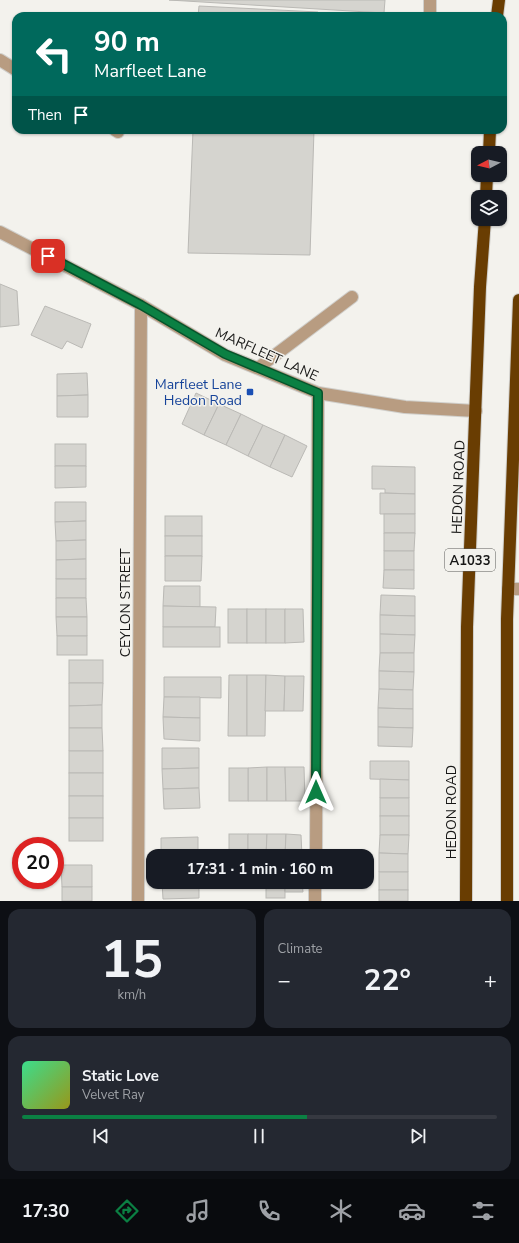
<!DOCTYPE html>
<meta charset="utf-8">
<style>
:root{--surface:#171b24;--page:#242831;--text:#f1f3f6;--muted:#9ea1a6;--line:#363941;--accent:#0b8043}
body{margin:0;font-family:"Nunito Sans",sans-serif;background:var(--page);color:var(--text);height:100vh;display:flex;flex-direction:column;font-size:15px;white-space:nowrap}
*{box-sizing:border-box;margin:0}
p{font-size:13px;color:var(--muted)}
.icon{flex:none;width:22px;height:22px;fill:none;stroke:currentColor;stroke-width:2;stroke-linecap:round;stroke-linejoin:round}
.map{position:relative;height:901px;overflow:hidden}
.side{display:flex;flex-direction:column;gap:8px;padding:8px;background:#0d0f14;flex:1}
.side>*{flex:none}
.hud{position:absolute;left:12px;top:12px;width:495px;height:122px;border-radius:12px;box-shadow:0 1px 3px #0004;background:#00695c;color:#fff;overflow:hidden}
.needle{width:26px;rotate:263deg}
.controls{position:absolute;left:471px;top:146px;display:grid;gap:8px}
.controls a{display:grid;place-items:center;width:36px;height:36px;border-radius:8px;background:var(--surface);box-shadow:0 1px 3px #0004;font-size:20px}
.speed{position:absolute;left:12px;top:837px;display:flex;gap:8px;font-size:20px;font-weight:700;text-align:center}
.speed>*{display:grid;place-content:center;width:52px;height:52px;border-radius:50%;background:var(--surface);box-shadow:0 1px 3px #0004;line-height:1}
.speed .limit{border:6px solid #d22;background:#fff;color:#111}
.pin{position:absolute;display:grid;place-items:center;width:34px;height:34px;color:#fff;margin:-17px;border-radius:8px;box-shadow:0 2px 6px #0006}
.me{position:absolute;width:44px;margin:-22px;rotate:0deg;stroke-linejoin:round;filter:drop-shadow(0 0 3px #0008)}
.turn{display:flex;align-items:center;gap:14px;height:84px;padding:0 16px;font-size:18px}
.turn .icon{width:52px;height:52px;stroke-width:2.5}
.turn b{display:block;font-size:28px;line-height:34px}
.then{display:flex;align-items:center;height:38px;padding:0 16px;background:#0003;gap:8px;font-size:15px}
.big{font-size:30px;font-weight:700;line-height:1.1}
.side .widget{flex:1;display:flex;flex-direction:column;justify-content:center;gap:6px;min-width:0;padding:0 14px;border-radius:12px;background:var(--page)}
.side .dial{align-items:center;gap:0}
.dial b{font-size:52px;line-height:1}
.song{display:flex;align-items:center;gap:12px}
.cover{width:48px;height:48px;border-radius:6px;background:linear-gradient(135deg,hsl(150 70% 55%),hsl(60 70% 35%))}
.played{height:4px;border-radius:2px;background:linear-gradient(90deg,var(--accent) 60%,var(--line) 60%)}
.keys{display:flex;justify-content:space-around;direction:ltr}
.heat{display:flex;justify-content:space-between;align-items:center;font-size:22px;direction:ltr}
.side .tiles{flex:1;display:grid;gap:8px;grid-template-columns:1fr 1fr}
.widget:last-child{grid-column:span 2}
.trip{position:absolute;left:146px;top:849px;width:228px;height:40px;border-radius:12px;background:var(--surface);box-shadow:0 1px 3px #0004;font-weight:700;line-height:40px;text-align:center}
.dock{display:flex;height:64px;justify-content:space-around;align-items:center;background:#090b0e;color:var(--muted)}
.dock .icon{width:28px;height:28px}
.dock .active{color:var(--accent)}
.dock b{font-size:18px;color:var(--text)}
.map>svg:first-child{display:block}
</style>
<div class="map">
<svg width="519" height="901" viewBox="0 0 519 901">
<rect width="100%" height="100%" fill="#f3f2ed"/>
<g fill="#d5d4cf" stroke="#bab9b5">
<polygon points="169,0 385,0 384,13"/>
<polygon points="199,6 318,12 318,16 198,16"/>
<polygon points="193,130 314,130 310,255 188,253"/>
<polygon points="0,284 17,291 19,325 0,327"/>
<polygon points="45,306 91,324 82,348 67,341 62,349 31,335"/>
<polygon points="87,373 88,395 57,396 57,374"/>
<polygon points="196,393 219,404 204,435 182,424"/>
<polygon points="88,395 88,417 57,417 57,396"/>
<polygon points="219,404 241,414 226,445 204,435"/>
<polygon points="241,414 263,425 248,456 226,445"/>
<polygon points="263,425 285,435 270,467 248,456"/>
<polygon points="285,435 307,446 292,477 270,467"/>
<rect x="55" y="444" width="31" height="22"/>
<polygon points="55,466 86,466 86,487 55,488"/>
<polygon points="372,466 415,467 415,494 385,493 385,489 372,489"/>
<polygon points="380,493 415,494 415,514 380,514"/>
<polygon points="55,502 86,502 86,521 55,522"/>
<rect x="384" y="514" width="31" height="19"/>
<rect x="165" y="516" width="37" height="20"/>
<polygon points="86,521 86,540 56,541 55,522"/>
<polygon points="384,533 415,533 414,551 384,551"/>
<rect x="165" y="536" width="37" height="20"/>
<polygon points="86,540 86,559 56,560 56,541"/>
<rect x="384" y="551" width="30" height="19"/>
<polygon points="165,556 202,556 201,581 165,581"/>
<polygon points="86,559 86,579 56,579 56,560"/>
<polygon points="384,570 414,570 414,589 383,588"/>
<rect x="56" y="579" width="30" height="19"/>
<polygon points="164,586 200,586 200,607 163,606"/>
<polygon points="381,595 415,596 415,616 380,615"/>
<polygon points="56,598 86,598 87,617 56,617"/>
<polygon points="163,606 216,607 215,627 163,627"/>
<rect x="228" y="609" width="19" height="34"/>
<rect x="247" y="609" width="19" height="34"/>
<rect x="266" y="609" width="19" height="34"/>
<polygon points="285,609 303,609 304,642 285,643"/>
<polygon points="380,615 415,616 415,635 380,634"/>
<polygon points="56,617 87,617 87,636 57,636"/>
<rect x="163" y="627" width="57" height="20"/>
<polygon points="380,634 415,635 414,653 380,653"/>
<rect x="57" y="636" width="30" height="19"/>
<polygon points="380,653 414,653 414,672 379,671"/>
<rect x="69" y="660" width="34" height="23"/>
<polygon points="379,671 414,672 413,690 379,689"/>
<polygon points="229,675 247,675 247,736 228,736"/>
<polygon points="247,675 266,675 265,736 247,736"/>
<polygon points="266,675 285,676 284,711 265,711"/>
<polygon points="285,676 304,676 303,711 284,711"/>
<polygon points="164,677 221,677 221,698 164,697"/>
<polygon points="69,683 103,683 102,705 69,706"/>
<polygon points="379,689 413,690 413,709 378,708"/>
<polygon points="164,697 200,697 200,718 163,717"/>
<polygon points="102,705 102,728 69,728 69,706"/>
<polygon points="378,708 413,709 413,728 378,727"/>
<polygon points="163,717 200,718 200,741 164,739"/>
<polygon points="378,727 413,728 412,747 378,746"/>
<polygon points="69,728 102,728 103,751 69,751"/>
<polygon points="162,748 199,748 199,768 162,769"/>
<rect x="69" y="751" width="34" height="22"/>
<polygon points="370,761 409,761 409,780 370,779"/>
<polygon points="267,767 267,801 248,801 248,768"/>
<polygon points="267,767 285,767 286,801 267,801"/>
<polygon points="285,767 304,767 305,801 286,801"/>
<polygon points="199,768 199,788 163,789 162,769"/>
<rect x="229" y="768" width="19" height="33"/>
<rect x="69" y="773" width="34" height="23"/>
<polygon points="380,779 409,780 409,798 380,798"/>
<polygon points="199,788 200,808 164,809 163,789"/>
<rect x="69" y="796" width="34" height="22"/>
<rect x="380" y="798" width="29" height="18"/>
<rect x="380" y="816" width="29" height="19"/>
<rect x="69" y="818" width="34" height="23"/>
<rect x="229" y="834" width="19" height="22"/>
<polygon points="248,834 267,834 266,856 248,856"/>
<polygon points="267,834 286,834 285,856 266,856"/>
<polygon points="286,834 301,835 302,856 285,856"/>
<polygon points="380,835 409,835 408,854 379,853"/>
<polygon points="198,837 198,856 161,856 161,838"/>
<polygon points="379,853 408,854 408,872 379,872"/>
<polygon points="61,865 92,865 92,887 62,887"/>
<rect x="379" y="872" width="29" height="18"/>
<polygon points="162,882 199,882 199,898 163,899"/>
<rect x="229" y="882" width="19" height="5"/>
<rect x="248" y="882" width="18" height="5"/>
<rect x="266" y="882" width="19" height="16"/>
<polygon points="285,882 302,882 303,892 285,892"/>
<rect x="62" y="887" width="30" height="14"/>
<rect x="379" y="890" width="29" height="11"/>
</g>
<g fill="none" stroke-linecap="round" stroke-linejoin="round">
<defs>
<g id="lane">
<polyline points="430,16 430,0"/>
<polyline points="0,60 16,70"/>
<polyline points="115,130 118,132"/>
<polyline points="258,368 352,297"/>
<polyline points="508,589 519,589"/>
<polyline points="316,856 318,393"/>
<polyline points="315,901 315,882"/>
</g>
<g id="street">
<polyline points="0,232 141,305 225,355 318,393 405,407 476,411"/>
<polyline points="138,901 141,305"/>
</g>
<g id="highway">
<polyline points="497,16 499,0"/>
<polyline points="489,153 490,130"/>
<polyline points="486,197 487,175"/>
<polyline points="466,901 467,627 480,287 485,219"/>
<polyline points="507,901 507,619 519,300"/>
</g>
</defs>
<use href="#lane" stroke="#d0cfcb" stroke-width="14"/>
<use href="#street" stroke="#d0cfcb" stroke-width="14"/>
<use href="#highway" stroke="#d0cfcb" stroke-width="14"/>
<use href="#lane" stroke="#b89c81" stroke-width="12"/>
<use href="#street" stroke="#b89c81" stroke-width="12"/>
<use href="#highway" stroke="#693d02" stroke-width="12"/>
</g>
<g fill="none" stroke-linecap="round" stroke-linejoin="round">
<defs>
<polyline id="route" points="48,256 141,305 225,354 318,393 316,792"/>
</defs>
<use href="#route" stroke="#07532c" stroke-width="10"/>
<use href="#route" stroke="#0b8043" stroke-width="7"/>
</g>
<rect fill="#1a4fb4" stroke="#f3f2ed" stroke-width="1.5" x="246" y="388" width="8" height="8" rx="2"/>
<g text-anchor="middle" stroke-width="3" stroke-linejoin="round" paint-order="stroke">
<rect fill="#f3f2ed" stroke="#595956" stroke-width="1" x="445" y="549" width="50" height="22" rx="3"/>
<g font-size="13" font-weight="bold" fill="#171716">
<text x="470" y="565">A1033</text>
</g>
<g font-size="14" fill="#171716" stroke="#f3f2ed">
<text transform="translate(267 354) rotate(24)" y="5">MARFLEET LANE</text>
<text transform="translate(458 487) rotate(-88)" y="5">HEDON ROAD</text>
<text transform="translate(125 603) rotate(-90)" y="5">CEYLON STREET</text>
<text transform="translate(451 812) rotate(-90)" y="5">HEDON ROAD</text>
</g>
<g font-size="14" fill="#164399" stroke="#f3f2ed" text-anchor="end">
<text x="242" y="389">Marfleet Lane<tspan x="242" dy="16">Hedon Road</tspan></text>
</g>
</g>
</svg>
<div class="controls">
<a><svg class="needle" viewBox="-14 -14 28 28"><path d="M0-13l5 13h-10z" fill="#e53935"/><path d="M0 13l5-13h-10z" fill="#9ea1a6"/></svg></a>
<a><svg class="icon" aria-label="layers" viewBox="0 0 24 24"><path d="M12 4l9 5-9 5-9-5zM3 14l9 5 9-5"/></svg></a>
</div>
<div class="speed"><div class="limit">20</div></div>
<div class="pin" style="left:48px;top:256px;background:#d93025"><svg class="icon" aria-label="arrive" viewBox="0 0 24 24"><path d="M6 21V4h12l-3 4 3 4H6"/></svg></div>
<svg class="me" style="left:316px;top:792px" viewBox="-20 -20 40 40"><path d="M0-17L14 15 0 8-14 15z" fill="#0b8043" stroke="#fff" stroke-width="4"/></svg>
<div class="trip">17:31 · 1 min · 160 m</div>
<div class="hud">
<div class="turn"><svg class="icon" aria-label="left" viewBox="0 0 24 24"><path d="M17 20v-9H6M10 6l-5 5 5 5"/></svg><div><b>90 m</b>Marfleet Lane</div></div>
<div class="then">Then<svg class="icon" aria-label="arrive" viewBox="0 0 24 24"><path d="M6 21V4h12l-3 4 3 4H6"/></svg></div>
</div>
</div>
<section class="side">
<div class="tiles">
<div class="widget dial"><b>15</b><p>km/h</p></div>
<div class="widget"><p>Climate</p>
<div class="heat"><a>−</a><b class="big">22°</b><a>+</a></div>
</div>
<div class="widget">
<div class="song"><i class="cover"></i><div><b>Static Love</b><p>Velvet Ray</p></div></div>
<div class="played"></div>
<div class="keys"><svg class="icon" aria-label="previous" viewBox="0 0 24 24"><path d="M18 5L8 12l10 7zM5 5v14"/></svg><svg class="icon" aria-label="pause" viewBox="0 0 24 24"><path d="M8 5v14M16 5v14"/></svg><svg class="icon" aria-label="next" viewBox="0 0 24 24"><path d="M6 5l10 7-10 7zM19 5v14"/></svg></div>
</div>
</div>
</section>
<nav class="dock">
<b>17:30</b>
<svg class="icon active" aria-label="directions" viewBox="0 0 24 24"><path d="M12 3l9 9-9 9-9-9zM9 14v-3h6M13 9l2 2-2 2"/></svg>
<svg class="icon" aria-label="music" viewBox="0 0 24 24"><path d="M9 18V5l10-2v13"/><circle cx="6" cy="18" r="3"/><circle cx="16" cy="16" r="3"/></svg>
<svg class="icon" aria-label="phone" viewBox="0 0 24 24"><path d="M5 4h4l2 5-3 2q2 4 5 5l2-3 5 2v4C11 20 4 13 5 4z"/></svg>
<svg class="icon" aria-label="climate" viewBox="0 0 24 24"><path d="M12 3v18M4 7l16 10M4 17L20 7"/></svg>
<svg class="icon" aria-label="car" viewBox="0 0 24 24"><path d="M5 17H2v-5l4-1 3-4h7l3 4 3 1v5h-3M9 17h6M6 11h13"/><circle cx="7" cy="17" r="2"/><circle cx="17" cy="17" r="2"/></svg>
<svg class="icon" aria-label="filters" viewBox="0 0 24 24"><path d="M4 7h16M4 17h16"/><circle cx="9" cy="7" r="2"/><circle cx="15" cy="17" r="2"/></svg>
</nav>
